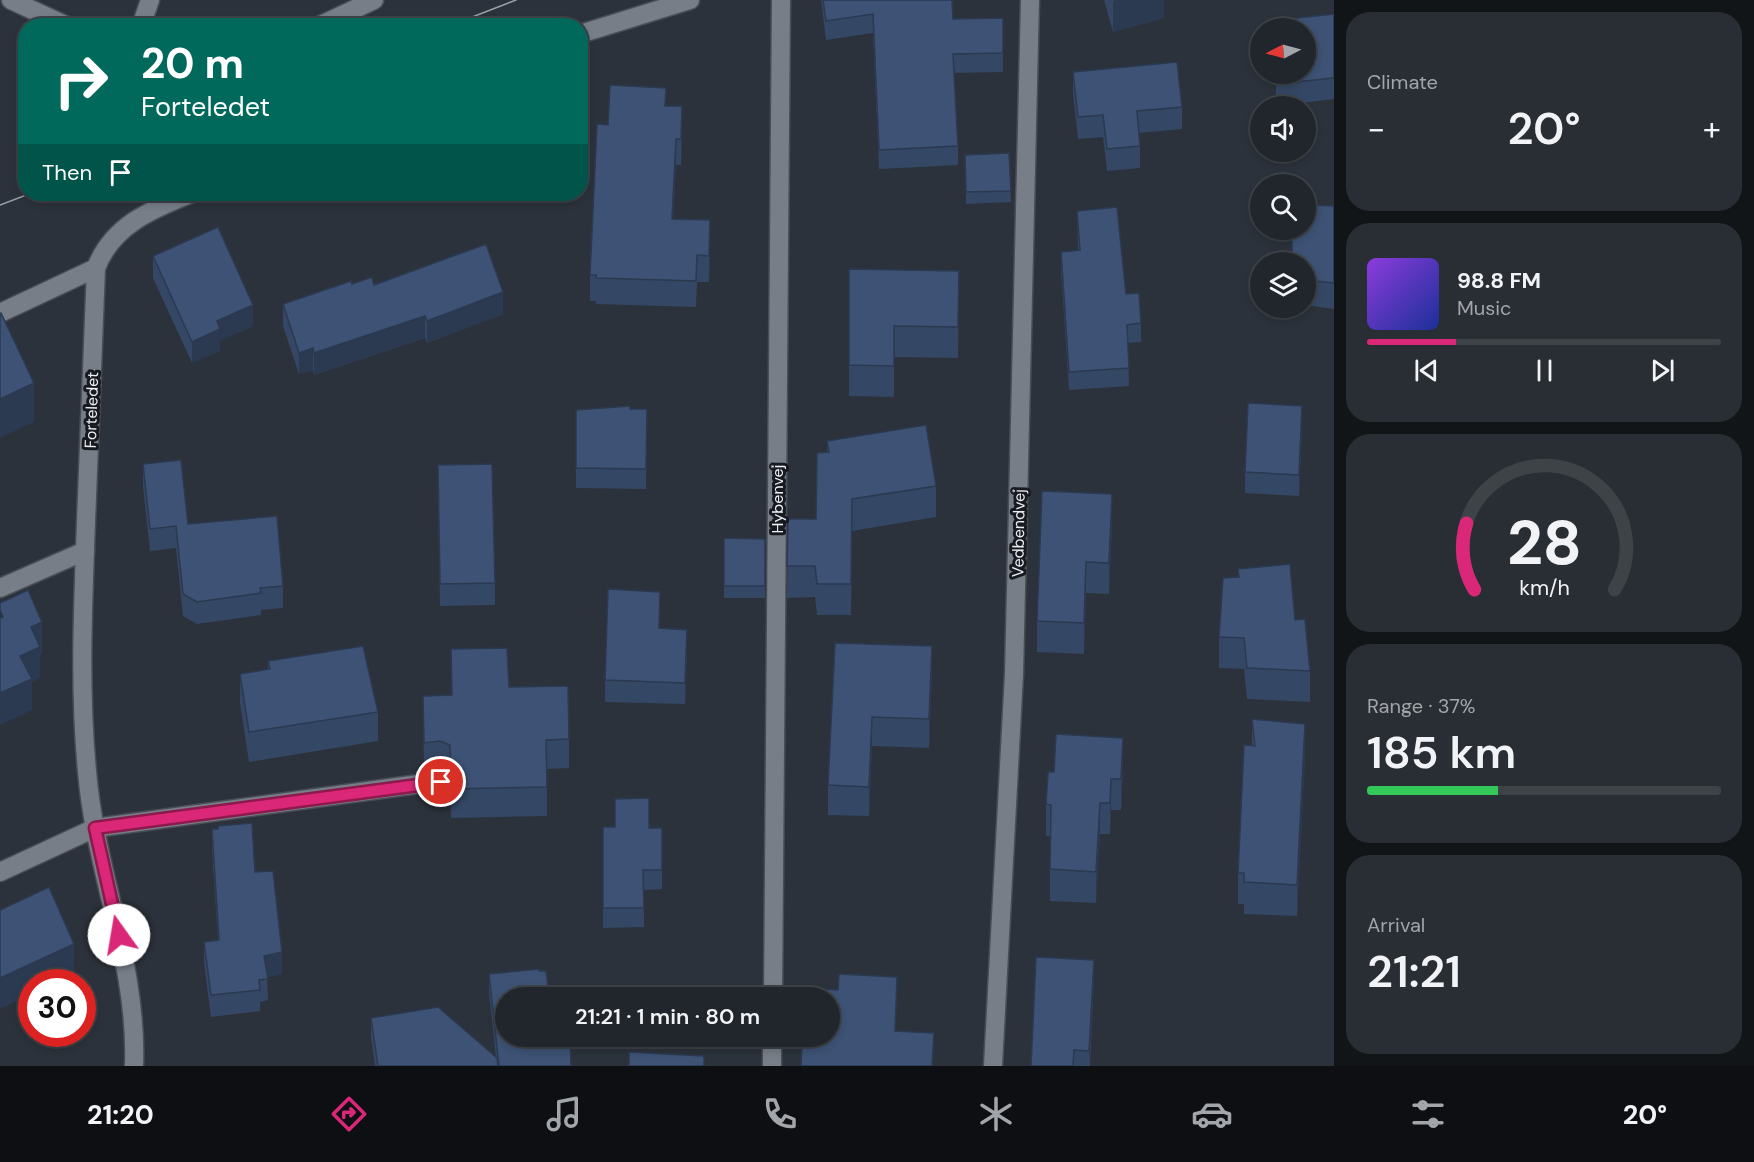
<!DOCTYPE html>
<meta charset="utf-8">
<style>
:root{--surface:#21262c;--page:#292e34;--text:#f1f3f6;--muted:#a2a5a9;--line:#3e4348;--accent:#db2777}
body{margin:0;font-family:"DM Sans",sans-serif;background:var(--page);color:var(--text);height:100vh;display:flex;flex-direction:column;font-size:22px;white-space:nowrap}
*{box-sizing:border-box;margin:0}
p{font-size:20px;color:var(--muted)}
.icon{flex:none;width:33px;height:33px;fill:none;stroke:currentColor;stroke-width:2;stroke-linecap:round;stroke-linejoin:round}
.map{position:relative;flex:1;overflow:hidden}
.side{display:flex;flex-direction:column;gap:12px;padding:12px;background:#121518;width:420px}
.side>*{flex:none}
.guide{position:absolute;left:18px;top:18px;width:570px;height:183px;border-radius:24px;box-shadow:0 3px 9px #0003,0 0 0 2px var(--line);background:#00695c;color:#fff;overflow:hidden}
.needle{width:39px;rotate:264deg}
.buttons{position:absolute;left:1250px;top:18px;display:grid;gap:12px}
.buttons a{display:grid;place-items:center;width:66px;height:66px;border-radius:50%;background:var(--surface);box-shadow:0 3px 9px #0003,0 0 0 2px var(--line);font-size:30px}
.speed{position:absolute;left:18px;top:969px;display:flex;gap:12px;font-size:30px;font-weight:700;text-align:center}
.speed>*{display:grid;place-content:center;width:78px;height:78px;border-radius:50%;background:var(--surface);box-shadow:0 3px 9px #0003,0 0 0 2px var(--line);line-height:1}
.speed .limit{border:9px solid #d22;background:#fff;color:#111}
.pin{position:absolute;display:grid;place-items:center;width:51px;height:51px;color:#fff;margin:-26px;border:3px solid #fff;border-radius:50%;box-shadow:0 2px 6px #0007}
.me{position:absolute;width:66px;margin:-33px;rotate:347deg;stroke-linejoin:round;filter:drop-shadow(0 0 4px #0008)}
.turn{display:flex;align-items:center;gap:21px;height:126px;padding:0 24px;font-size:27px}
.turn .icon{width:78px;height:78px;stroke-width:2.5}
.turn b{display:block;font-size:42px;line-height:51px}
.then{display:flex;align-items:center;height:57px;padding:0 24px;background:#0003;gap:12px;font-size:22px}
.big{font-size:45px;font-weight:600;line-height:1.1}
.side .widget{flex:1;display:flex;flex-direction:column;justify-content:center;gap:9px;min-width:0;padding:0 21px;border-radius:24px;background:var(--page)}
.side .dial{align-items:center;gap:0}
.dial svg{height:156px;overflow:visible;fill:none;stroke:var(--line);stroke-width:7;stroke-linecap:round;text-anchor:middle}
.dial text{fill:var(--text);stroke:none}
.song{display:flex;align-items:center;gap:18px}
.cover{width:72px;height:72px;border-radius:9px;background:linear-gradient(135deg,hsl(270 70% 55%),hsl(230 70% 35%))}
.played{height:6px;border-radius:3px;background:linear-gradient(90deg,var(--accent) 25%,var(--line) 25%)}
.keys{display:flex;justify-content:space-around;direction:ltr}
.heat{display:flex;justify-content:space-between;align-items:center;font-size:33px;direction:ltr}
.charge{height:9px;border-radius:4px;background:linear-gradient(90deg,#34c759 37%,var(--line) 0)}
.trip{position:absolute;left:495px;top:987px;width:345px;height:60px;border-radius:30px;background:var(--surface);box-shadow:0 3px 9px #0003,0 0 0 2px var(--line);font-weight:600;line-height:60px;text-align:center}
.tabs{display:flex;height:96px;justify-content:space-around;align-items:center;background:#0d0f12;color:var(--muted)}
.tabs .icon{width:42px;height:42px}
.tabs .selected{color:var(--accent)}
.tabs b{font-size:27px;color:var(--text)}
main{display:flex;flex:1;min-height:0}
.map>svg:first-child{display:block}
</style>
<main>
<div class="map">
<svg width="1334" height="1066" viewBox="0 0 1334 1066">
<rect width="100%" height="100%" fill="#2c323b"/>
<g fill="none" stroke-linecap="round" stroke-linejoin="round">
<defs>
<g id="minor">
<polyline points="11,0 67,26"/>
<polyline points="141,26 150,0"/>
<polyline points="319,26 374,0"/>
<polyline points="580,34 690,0"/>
<polyline points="0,313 96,268"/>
<polyline points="0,588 85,551"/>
<polyline points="0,872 95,828 441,781"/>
<polyline points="773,998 781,0"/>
<path d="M134 1066C138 965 95 871 87 771 79 688 83 605 86 522 89 437 93 352 96 268 112 226 150 210 190 194"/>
<polyline points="772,1066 772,1036"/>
<polyline points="993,1066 1014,674 1030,0"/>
</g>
</defs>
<use href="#minor" stroke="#494d55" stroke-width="21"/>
<use href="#minor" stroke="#777e88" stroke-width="18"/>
<g stroke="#999ea5" stroke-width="1.5">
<polyline points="449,26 516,0"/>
<polyline points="0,205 29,194"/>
</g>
</g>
<g fill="#344764">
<polygon points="821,0 952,0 953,19 1003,18 1003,72 954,73 958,146 958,165 879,169 873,33 826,40"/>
<polygon points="1104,0 1164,0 1164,18 1113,32"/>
<polygon points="1334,14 1334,99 1276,106 1276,84"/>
<polygon points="1073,72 1182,107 1182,129 1139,133 1140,146 1140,168 1107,171 1103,137 1078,139 1073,94"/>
<polygon points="666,106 682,132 681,165 676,165 673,219 710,246 709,282 697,282 696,307 596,304 596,301 590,301 590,275 608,125"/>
<polygon points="1009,153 1011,202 966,204 965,155"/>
<polygon points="1334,206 1334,309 1305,305 1305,262"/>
<polygon points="1077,211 1126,294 1141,323 1141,342 1128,343 1129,386 1069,390 1061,270 1061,252 1078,250"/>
<polygon points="153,256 253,326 220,341 220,351 192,363 153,278"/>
<polygon points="849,269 959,271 958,358 894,357 894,397 849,396"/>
<polygon points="352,284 374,285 503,314 427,343 425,338 314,375 313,370 299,374 283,326 283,304"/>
<polygon points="630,409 647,409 646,489 576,488 576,410"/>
<polygon points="1302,428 1299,496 1245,493 1245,472"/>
<polygon points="827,441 936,486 936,517 852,531 851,615 817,615 815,597 787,598 788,519 816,519 827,452"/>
<polygon points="143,464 188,524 283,586 283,608 261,610 261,615 197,624 183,616 176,548 150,551 143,486"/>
<polygon points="438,487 495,583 495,605 440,606"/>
<polygon points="1112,525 1109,594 1086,593 1084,654 1037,652 1037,621"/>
<polygon points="724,538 765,539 765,598 724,598"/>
<polygon points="1238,569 1295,620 1310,671 1310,702 1247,699 1244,669 1219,668 1219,637 1238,577"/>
<polygon points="659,628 687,652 685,704 605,702 605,680"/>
<polygon points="835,643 932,675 929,748 872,746 869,816 828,815 828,785"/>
<polygon points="451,649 509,687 569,739 569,768 547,769 547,816 451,818 450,775 440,770 424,772 423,696 451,695"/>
<polygon points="268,661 378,712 378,741 249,762 240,703 240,674 268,670"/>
<polygon points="1252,719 1305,755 1297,916 1244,914 1244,904 1238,904 1238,873 1252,745"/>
<polygon points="1123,769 1121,810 1111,810 1110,834 1100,834 1096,903 1050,901 1050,836 1046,836 1046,804"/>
<polygon points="603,827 662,828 662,889 644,890 644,927 603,928"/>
<polygon points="212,829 255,872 282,974 267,977 268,1000 260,1002 260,1011 211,1017 204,963 204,942 218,940 212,851"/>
<polygon points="489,974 506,998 571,1066 375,1066 371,1038 371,1018 496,1058 489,994"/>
<polygon points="1094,980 1090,1066 1031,1066"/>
</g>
<g fill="#2b3951">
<polygon points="1117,0 1164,0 1164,18 1113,32 1113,1"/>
<polygon points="682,106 682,132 681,165 681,139"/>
<polygon points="676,139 676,165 672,245 672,219"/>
<polygon points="710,220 710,246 709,282 709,256"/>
<polygon points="503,292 503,314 427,343 427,321"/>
<polygon points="253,305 253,326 220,341 220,351 192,363 192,342 217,321"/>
<polygon points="425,316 425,338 314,375 314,353"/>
<polygon points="313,348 313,370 299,374 299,353"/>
<polygon points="34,383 34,422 0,438 0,399"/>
<polygon points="1302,406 1302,428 1299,496 1299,475"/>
<polygon points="1112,494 1112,525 1109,594 1109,563"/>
<polygon points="1086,562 1086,593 1084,654 1084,623"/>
<polygon points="42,622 42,654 40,655 40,678 32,682 32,710 0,725 0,693 20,656 31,627"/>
<polygon points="687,630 687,652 685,704 685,683"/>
<polygon points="932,646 932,675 929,748 929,719"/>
<polygon points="872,717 872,746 869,816 869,787"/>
<polygon points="1305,724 1305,755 1297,916 1297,885"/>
<polygon points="1123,738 1123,769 1121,810 1121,779"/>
<polygon points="1111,779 1111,810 1110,834 1110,803"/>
<polygon points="1100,803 1100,834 1096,903 1096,872"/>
<polygon points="74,944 74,975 58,982 32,982 32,994 0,1009 0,978"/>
<polygon points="282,952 282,974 264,978 264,956"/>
<polygon points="1094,960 1094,980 1089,1066 1089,1051"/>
<polygon points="897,977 897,999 895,1052 895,1031"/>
</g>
<g fill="#3d5274" stroke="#2b3951" stroke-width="1.5">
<polygon points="823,0 952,0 953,19 1003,18 1003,53 953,54 958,146 879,150 873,14 826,21"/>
<polygon points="1334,14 1334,78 1276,84 1277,74 1305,74 1305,28 1279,28 1279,20"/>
<polygon points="1177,62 1182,107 1137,111 1140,146 1107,149 1103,115 1078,117 1073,72"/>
<polygon points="610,85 666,88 665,106 682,106 681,139 676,139 672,219 710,220 709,256 697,255 696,281 596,278 596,275 590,275 597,124 608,125"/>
<polygon points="1009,153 1011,191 966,192 965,155"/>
<polygon points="1305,205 1334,206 1334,283 1305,280 1305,262 1292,262 1292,230 1305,230"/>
<polygon points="1117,207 1126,294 1139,293 1141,323 1127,325 1129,368 1069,372 1061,252 1080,250 1077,211"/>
<polygon points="218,227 253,305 217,321 220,329 192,342 153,256"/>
<polygon points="486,244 503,292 427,321 425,316 314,353 313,348 299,353 283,304 351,281 352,284 372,277 374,285"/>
<polygon points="849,269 959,271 958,327 894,326 894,366 849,365"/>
<polygon points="1,313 34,383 0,399 0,314"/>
<polygon points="1248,403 1302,406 1299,475 1245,472"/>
<polygon points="630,406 630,409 647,409 646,469 576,468 576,410"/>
<polygon points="926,425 936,486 852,499 851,584 817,584 815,566 787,566 788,519 816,519 817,453 829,452 827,441"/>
<polygon points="181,460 188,524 277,516 283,586 260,588 261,593 197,602 183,594 176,526 150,529 143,464"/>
<polygon points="492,464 495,583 440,584 438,465"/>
<polygon points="1042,491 1112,494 1109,563 1086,562 1084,623 1037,621"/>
<polygon points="724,538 765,539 765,586 724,586"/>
<polygon points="1290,564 1295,620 1305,619 1310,671 1247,668 1244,638 1219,637 1223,578 1239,577 1238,569"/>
<polygon points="608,589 660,592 659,628 687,630 685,683 605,680"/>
<polygon points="28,590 42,622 31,627 40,647 20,656 32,679 0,693 0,618 3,617 0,610 0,603"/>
<polygon points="835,643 932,646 929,719 872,717 869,787 828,785"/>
<polygon points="363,646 378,712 249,732 240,674 270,669 268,661"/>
<polygon points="507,648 509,687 568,686 569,739 546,740 547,787 451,789 450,745 440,741 424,743 423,696 452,695 451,649"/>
<polygon points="1252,719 1305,724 1297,885 1244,882 1244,873 1238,873 1244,745 1255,746"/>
<polygon points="1056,734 1123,738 1121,779 1111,779 1110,803 1100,803 1096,872 1050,869 1051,805 1046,804 1048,772 1054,772"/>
<polygon points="649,798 649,828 662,828 662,870 643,870 644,908 603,908 603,827 615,827 615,799"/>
<polygon points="252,823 255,872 273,871 282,952 264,956 268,979 259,980 260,990 211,995 204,942 219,940 212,829 218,829 218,826"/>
<polygon points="49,887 74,944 0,978 0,910"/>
<polygon points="1036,957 1094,960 1089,1051 1074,1050 1073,1066 1031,1066"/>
<polygon points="539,969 539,971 546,971 549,994 553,993 554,998 506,998 506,1036 570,1036 571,1066 499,1066 489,974"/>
<polygon points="839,974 897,977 895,1031 934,1033 932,1066 801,1066 802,1046 816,1047 817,1036 830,1036 830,998 819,998 819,989 838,990"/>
<polygon points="438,1007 497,1058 498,1066 378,1066 371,1018"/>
<polygon points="629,1052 704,1056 704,1066 629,1066"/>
</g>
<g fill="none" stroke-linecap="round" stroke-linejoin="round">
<defs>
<polyline id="route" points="119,935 95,828 441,782"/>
</defs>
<use href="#route" stroke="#8e194d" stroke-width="15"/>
<use href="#route" stroke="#db2777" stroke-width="10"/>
</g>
<g text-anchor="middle" stroke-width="6" stroke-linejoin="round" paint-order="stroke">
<g font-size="16" fill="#ecf0f6" stroke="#171a1e">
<text transform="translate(91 410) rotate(-88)" y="6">Forteledet</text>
<text transform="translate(777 499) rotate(-90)" y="6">Hybenvej</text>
<text transform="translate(1018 533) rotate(-89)" y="6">Vedbendvej</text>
</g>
</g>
</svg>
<div class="buttons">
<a><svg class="needle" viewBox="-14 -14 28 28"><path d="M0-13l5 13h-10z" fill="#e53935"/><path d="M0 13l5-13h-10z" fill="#a2a5a9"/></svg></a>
<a><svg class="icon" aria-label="sound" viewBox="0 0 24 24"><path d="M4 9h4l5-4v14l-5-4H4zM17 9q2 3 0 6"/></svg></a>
<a><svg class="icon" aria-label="search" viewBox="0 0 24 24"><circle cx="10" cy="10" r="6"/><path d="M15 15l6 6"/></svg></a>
<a><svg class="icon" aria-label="layers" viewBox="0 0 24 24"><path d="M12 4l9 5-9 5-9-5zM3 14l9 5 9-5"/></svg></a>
</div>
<div class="speed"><div class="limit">30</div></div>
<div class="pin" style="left:441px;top:782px;background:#d93025"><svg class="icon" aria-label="arrive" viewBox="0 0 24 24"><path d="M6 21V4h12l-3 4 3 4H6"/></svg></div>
<svg class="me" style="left:119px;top:935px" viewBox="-20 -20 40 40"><circle r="19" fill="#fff"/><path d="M0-13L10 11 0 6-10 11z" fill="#db2777"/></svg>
<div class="trip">21:21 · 1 min · 80 m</div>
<div class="guide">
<div class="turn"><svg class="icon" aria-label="right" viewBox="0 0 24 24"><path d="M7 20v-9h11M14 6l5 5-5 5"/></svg><div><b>20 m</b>Forteledet</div></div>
<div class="then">Then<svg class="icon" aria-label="arrive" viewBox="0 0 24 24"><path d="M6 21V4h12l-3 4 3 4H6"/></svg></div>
</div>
</div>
<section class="side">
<div class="widget"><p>Climate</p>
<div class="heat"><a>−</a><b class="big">20°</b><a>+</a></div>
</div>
<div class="widget">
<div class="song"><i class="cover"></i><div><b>98.8 FM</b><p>Music</p></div></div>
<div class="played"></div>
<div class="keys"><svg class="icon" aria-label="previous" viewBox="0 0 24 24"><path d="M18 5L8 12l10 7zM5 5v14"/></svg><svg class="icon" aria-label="pause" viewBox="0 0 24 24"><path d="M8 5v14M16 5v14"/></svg><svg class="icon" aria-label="next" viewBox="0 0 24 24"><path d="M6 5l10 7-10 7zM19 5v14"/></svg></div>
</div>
<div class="widget dial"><svg viewBox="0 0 100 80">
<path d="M14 69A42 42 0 1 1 86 69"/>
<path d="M14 69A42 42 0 0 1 10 35" stroke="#db2777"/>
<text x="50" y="56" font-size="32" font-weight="700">28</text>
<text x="50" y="72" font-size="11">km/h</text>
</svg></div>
<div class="widget"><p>Range · 37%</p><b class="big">185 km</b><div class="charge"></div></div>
<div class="widget"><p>Arrival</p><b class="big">21:21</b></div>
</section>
</main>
<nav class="tabs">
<b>21:20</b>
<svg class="icon selected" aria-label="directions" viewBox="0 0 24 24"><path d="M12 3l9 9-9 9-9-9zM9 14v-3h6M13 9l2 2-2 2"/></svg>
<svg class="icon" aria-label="music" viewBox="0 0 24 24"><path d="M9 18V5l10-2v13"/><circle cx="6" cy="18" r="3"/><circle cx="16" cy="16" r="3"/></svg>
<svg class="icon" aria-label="phone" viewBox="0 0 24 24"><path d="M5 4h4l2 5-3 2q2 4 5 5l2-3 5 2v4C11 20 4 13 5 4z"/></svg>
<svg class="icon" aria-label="climate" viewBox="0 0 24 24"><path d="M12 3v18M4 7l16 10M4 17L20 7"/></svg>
<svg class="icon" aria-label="car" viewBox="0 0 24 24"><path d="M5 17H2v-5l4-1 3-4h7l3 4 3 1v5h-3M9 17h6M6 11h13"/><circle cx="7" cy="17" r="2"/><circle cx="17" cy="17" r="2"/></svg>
<svg class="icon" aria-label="filters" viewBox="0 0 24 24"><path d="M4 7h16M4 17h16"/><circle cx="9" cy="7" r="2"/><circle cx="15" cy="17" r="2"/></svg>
<b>20°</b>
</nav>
